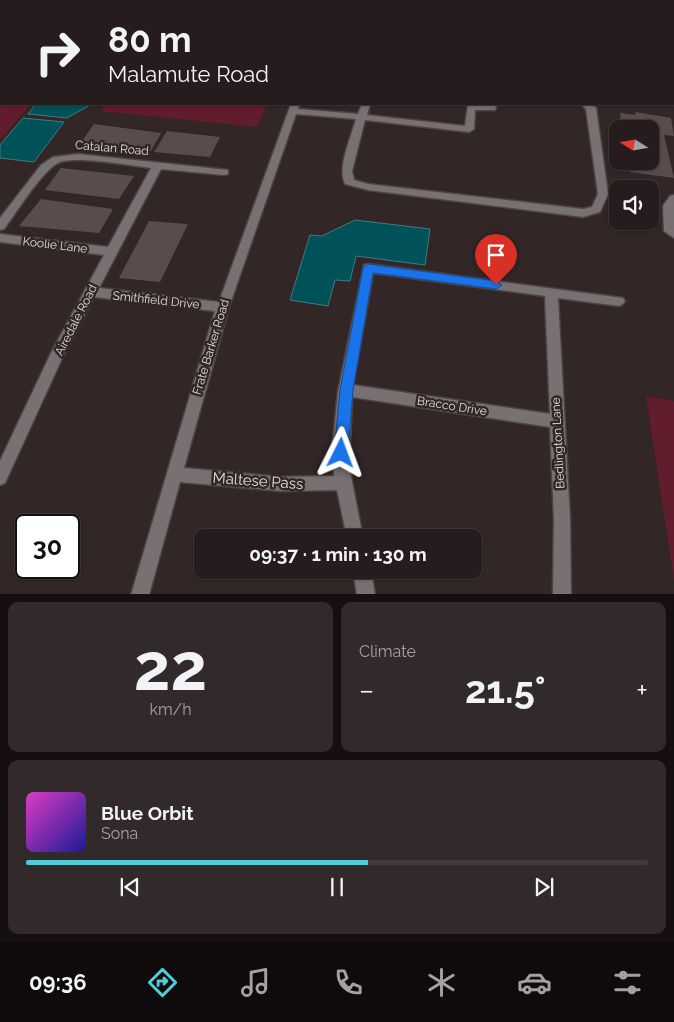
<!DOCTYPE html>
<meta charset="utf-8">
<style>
:root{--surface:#261c1d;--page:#32292a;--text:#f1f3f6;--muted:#a4a1a4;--line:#423a3b;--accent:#52cbd8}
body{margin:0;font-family:Raleway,sans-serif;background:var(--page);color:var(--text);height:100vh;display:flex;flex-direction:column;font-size:19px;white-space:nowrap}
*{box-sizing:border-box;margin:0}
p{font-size:16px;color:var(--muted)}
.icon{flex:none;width:28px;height:28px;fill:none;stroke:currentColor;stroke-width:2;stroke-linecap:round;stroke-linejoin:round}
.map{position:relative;height:594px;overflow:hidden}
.sheet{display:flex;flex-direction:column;gap:8px;padding:8px;background:#150f10;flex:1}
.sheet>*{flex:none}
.banner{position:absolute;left:0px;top:0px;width:675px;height:105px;box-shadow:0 1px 4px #0004,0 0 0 1px var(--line);background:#261c1d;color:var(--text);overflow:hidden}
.needle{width:32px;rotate:281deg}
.buttons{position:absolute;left:609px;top:120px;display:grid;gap:10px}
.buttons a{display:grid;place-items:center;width:50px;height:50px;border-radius:10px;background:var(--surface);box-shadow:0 1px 4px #0004,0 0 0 1px var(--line);font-size:25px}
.speed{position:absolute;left:15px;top:514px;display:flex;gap:10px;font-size:25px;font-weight:700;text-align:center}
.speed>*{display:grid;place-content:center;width:65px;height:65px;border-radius:50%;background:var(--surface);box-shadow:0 1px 4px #0004,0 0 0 1px var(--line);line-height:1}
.speed .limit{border:2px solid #111;border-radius:8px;background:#fff;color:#111}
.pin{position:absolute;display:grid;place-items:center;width:42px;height:42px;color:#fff;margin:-51px -21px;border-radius:50% 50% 50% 0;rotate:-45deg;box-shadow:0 0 5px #0007}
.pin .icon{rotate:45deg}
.me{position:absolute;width:55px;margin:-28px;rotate:3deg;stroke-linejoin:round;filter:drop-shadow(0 0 4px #0008)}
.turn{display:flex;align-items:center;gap:18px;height:105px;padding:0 25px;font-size:22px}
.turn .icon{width:65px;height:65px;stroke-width:2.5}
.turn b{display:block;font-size:35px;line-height:42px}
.big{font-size:38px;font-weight:700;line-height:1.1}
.sheet .tile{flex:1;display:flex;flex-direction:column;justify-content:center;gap:8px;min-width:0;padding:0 18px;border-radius:10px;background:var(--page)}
.sheet .dial{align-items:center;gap:0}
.dial b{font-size:65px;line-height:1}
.song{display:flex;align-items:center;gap:15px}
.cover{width:60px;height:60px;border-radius:8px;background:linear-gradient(135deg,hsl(310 70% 55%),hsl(240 70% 35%))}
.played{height:5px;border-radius:2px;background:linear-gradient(90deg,var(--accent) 55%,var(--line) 55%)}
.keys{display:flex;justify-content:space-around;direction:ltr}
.heat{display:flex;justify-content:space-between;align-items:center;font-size:28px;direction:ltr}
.sheet .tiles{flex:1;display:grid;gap:8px;grid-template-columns:1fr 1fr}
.tile:last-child{grid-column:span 2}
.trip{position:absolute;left:194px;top:529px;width:288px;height:50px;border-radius:10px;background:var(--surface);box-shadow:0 1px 4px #0004,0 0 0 1px var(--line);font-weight:700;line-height:50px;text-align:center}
.tab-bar{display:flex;height:80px;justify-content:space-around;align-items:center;background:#0f0b0c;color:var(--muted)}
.tab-bar .icon{width:35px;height:35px}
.tab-bar .on{color:var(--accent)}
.tab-bar b{font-size:22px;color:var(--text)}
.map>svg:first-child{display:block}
</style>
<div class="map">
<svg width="674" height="595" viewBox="0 0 674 595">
<rect width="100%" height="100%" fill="#322627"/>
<g fill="#611d2c">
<polygon points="1,15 1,104 31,104 0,140"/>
<polygon points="106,104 267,104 257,127 101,111"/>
<polygon points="646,396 674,401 674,580"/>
</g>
<g fill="#005259" stroke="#447b80">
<polygon points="36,104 92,104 67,118 28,114"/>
<polygon points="23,118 64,122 34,162 0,158 0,145"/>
<polygon points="355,220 430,229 425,265 356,256 350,281 335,280 328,306 290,300 310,235 322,236"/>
</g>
<g fill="#5a4c4d">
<polygon points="635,112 671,118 674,136 664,135 674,178 630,172 628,161 650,161 650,129 622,129 620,113 636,115"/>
<polygon points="94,124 161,133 151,151 80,144"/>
<polygon points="167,131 220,137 210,157 154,152"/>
<polygon points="61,168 134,176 119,199 45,190"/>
<polygon points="41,199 113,209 99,233 19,226"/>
<polygon points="149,221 188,224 160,282 119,278"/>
</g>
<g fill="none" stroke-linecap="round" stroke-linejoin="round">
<defs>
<g id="minor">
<rect x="593" y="0" width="8" height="1"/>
<rect x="0" y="17" width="1" height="4"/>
<path d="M291 104H299L298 109 358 114 362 104H370L367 115 465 126 468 105 497 104 495 110H475L474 129 469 132 365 120 352 171 354 180 368 184 583 209 592 207 598 194 586 109 581 104H591L596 108 608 194 600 212 583 217 368 190 345 184C337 166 351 138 356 119L296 114 229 307 184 468 281 477 334 476 333 441 338 392 364 265 368 264 623 298 625 301 623 304 619 306 558 298 570 519 571 595H553L554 519 550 427 352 397 349 466 363 538H347L337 490 281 491 180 482 149 595H131L215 311 94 297 64 354 5 483 0 485V461L51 353 104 255 0 242V234L108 247 151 168C132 166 74 155 58 163 42 171 16 213 4 229L0 230V218L41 165 53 157 78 154 228 170V174L224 175 161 169 99 288 219 302ZM373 273 545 296 550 414 353 385Z"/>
<polygon points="674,195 674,238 664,231 663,206 670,196"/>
<polygon points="353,570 371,570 375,595 357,595"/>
</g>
<polygon id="major" points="40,0 62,0 63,1 41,1"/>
</defs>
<use href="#minor" stroke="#4e4344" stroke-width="3"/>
<use href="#major" stroke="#4e4344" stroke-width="3"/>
<use href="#minor" fill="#787171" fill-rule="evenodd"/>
<use href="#major" fill="#c7b8ba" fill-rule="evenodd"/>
</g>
<polygon fill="#1a73e8" stroke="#114b97" points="368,264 496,281 502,285 496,289 373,273 353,390 348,453 346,457 341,459 337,457 334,453 340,390 363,268"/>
<g text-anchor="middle" stroke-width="5" stroke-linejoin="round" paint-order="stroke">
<g font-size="12" fill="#e2dada" stroke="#322627">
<text transform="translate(112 148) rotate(5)" y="4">Catalan Road</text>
<text transform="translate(55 245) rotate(7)" y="4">Koolie Lane</text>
<text transform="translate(156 300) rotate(6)" y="4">Smithfield Drive</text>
<text transform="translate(76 320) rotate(-63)" y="4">Airedale Road</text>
<text transform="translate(211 347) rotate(-73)" y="4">Frate Barker Road</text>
<text transform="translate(452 406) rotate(9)" y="4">Bracco Drive</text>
<text transform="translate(558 443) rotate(-93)" y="4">Bedlington Lane</text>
</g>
<g font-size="15" fill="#e2dada" stroke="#322627">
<text transform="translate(258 481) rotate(4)" y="5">Maltese Pass</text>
</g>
</g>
</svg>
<div class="buttons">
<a><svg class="needle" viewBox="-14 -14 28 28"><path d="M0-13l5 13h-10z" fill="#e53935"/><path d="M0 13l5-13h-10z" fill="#a4a1a4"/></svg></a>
<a><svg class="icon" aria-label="sound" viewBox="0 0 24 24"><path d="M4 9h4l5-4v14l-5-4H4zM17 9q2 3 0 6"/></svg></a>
</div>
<div class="speed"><div class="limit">30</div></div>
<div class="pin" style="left:496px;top:285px;background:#d93025"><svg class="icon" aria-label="arrive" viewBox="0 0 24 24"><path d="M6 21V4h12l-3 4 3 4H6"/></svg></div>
<svg class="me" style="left:341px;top:453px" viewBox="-20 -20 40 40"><path d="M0-17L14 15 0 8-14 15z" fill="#1a73e8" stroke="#fff" stroke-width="4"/></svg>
<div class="trip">09:37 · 1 min · 130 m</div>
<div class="banner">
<div class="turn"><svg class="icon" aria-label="right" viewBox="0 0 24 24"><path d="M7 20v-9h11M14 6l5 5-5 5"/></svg><div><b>80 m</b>Malamute Road</div></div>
</div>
</div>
<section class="sheet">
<div class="tiles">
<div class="tile dial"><b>22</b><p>km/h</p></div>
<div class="tile"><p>Climate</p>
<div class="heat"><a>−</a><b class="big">21.5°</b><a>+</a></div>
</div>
<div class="tile">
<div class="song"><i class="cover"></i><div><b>Blue Orbit</b><p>Sona</p></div></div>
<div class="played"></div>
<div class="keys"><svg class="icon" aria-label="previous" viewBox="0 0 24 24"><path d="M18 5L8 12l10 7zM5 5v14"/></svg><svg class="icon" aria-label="pause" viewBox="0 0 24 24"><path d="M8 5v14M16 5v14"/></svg><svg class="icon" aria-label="next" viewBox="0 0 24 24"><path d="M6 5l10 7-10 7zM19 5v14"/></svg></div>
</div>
</div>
</section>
<nav class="tab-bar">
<b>09:36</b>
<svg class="icon on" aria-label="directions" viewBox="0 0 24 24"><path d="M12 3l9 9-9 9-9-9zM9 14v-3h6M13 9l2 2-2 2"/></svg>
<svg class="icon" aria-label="music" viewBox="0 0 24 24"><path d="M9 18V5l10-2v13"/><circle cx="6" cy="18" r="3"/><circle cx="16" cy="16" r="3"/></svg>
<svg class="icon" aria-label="phone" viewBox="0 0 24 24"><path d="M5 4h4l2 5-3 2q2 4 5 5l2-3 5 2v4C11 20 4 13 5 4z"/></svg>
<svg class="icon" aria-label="climate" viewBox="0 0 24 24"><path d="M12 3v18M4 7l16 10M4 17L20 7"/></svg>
<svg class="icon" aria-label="car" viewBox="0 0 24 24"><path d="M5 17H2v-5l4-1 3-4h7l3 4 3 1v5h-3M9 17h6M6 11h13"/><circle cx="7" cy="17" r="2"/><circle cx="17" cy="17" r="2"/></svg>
<svg class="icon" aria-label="filters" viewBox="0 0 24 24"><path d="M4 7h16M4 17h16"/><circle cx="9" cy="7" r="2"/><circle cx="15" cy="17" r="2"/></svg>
</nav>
